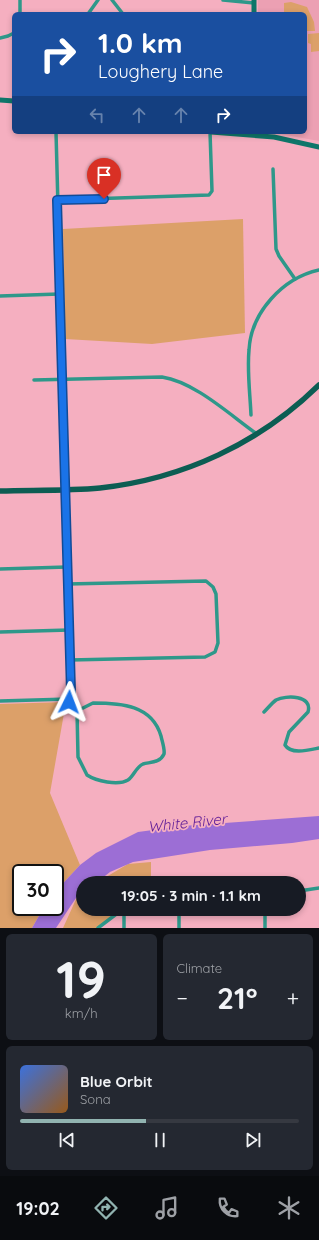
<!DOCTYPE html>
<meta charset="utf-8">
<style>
:root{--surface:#171b24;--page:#242831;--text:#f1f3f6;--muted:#9ea1a6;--line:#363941;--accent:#91b3b0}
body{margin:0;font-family:Quicksand,sans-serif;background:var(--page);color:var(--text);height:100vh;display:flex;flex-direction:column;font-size:15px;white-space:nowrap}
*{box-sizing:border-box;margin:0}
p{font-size:13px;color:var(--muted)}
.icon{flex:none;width:22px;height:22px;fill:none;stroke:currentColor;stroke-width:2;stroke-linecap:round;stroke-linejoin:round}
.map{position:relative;height:928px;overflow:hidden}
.details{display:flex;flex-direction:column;gap:6px;padding:6px;background:#0d0f14;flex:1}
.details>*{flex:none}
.guide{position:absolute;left:12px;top:12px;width:295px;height:122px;border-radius:6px;box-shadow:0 2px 6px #0003;background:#1a4fa0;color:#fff;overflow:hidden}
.speed{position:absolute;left:12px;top:864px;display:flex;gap:8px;font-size:20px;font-weight:700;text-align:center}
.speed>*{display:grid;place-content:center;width:52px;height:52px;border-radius:50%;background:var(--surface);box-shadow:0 2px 6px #0003;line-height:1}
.speed .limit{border:2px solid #111;border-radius:6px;background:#fff;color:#111}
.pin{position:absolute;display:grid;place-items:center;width:34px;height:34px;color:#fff;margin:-41px -17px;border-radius:50% 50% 50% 0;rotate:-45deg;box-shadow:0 0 4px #0007}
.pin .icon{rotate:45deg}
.me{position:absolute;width:44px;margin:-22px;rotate:3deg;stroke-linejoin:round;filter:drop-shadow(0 0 3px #0008)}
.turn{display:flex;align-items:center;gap:14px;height:84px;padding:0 20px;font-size:18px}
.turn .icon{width:52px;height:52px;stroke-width:2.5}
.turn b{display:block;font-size:28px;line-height:34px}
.lanes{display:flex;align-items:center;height:38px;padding:0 20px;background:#0003;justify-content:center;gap:20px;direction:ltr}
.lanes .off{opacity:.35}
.big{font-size:30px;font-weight:700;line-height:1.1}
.details .card{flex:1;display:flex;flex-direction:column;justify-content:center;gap:6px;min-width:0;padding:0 14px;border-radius:6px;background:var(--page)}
.details .dial{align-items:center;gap:0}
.dial b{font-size:52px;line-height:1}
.song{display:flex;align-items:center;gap:12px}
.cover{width:48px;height:48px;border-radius:6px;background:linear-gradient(135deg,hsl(220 70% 55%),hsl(30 70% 35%))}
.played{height:4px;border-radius:2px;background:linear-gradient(90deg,var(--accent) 45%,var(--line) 45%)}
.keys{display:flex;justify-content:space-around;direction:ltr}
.heat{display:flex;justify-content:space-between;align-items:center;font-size:22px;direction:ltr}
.details .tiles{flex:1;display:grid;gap:6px;grid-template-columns:1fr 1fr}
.card:last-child{grid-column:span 2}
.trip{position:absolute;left:76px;top:876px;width:230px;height:40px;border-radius:20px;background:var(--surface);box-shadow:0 2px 6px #0003;font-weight:700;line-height:40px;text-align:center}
.tab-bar{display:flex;height:64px;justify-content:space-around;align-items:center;background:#090b0e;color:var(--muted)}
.tab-bar .icon{width:28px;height:28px}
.tab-bar .selected{color:var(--accent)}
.tab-bar b{font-size:18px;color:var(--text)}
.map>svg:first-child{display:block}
</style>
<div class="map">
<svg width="319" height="928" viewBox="0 0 319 928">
<rect width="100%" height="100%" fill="#f5afc0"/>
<polygon fill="#eca0b3" points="258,0 319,0 319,141 269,132 305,132 305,14 258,14"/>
<g fill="#dca069">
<polygon points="291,2 307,7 314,22 315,31 305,31 305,14 284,14 284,3"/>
<polygon points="319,33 319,51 311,52 311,44 308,43 308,34"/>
<polygon points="243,219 245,333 152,344 65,339 63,229"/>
<polygon points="66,702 50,793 80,865 55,892 55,873 21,873 21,907 44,907 32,928 0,928 0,704"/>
<polygon points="151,862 151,883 96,883 128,864"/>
<polygon points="83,892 83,909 122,909 97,928 63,928 77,897"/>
</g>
<polygon fill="#9c6ed5" points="319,816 319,839 292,843 210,850 133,862 110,872 96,883 83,883 83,892 78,895 56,928 32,928 44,907 55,907 55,892 80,865 96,853 138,832 183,826"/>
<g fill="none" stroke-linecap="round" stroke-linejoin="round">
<g stroke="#2e988a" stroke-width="3.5">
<polyline points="20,0 20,14"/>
<polyline points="112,0 123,14"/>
<polyline points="223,0 254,3"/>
<polyline points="88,14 98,0"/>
<polyline points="0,38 8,36 14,33"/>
<polyline points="56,132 71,692 69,699"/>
<polyline points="273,169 276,249 279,256 295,279"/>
<polyline points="57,200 209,195 212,191 210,132"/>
<polyline points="0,296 59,294"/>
<path d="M34 380 162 377C195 382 230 415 257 434"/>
<path d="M251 415C250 393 247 371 249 350 251 312 283 278 319 270"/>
<polyline points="0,569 67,567"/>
<polyline points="67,584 206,581 213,587 216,594 218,643 215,652 205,657 70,660"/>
<polyline points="0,632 69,630"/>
<polyline points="69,699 71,704 77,711"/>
<polyline points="0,701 69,699"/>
<path d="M93 703C121 703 152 705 161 736 162 741 165 749 164 754 160 763 150 762 143 764 136 767 134 776 128 780 118 786 96 781 87 775L78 757 77 711Z"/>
<path d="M264 712C268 708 272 703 276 700 286 695 313 695 308 712L289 732 285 745C291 755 309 750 319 748"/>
<polyline points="299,891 319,888"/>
<polyline points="124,909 124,928"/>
<polyline points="265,909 265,928"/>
<polyline points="98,928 123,909"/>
<polyline points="179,928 179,909"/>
</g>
<g stroke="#0e766a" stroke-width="5">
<polyline points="254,0 254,14"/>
<polyline points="0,100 14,101"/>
<polyline points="211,132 274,137 319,147"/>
</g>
<path stroke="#0c5d53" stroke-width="5.5" d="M0 491C33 490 67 491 100 488 183 479 260 443 319 385"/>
</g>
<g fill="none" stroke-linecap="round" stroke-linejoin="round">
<defs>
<polyline id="route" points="69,702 71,692 57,200 104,199"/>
</defs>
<use href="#route" stroke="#114b97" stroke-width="10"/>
<use href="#route" stroke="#1a73e8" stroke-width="7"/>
</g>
<g text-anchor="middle" stroke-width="3.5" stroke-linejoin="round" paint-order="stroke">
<g font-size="15" font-style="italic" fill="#5e1b97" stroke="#f5afc0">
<text transform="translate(187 823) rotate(-6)" y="5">White River</text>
</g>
</g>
</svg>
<div class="speed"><div class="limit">30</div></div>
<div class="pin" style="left:104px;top:199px;background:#d93025"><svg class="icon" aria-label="arrive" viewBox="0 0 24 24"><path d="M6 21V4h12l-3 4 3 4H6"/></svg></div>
<svg class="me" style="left:69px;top:702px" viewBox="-20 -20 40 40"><path d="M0-17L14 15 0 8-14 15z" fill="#1a73e8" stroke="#fff" stroke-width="4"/></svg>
<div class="trip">19:05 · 3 min · 1.1 km</div>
<div class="guide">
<div class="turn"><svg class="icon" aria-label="right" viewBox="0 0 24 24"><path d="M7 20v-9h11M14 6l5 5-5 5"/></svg><div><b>1.0 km</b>Loughery Lane</div></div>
<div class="lanes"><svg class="icon off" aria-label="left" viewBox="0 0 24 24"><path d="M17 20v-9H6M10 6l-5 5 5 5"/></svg><svg class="icon off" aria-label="ahead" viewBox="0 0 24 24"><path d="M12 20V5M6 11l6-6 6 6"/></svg><svg class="icon off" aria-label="ahead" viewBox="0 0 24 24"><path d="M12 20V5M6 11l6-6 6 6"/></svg><svg class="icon" aria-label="right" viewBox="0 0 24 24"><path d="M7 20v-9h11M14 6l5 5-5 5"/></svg></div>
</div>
</div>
<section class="details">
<div class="tiles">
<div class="card dial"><b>19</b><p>km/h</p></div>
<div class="card"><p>Climate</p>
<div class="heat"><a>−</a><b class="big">21°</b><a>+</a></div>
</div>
<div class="card">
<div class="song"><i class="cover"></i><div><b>Blue Orbit</b><p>Sona</p></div></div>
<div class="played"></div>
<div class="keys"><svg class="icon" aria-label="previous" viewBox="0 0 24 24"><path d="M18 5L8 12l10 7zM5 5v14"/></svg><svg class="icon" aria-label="pause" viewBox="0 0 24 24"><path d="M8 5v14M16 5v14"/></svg><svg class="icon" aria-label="next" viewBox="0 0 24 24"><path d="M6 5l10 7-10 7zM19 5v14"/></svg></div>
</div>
</div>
</section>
<nav class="tab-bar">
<b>19:02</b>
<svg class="icon selected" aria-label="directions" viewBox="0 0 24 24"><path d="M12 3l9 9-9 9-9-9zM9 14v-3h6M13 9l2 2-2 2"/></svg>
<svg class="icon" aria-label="music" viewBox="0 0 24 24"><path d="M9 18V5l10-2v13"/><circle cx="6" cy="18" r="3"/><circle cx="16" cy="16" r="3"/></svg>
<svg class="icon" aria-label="phone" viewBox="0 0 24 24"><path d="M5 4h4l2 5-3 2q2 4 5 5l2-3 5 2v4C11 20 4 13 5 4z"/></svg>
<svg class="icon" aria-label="climate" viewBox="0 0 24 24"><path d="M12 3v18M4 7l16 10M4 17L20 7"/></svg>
</nav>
